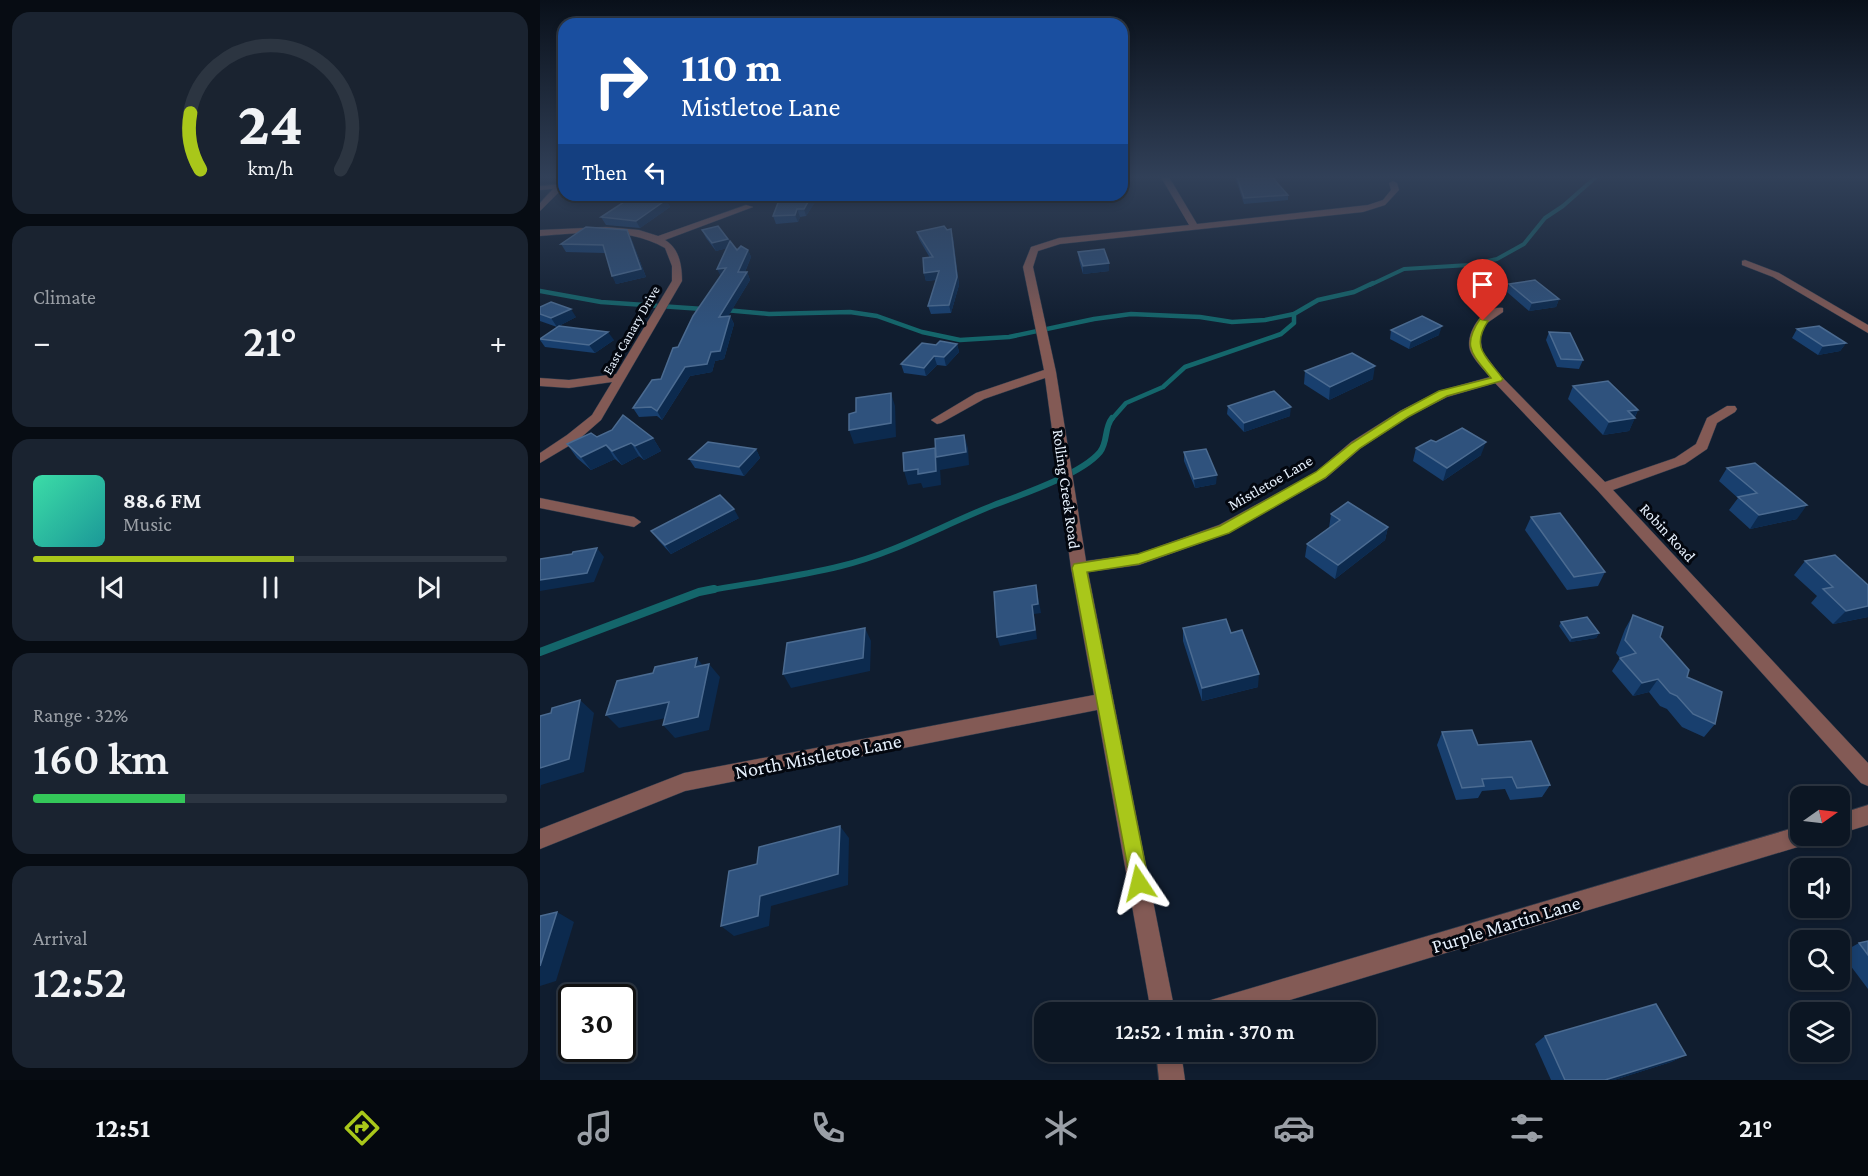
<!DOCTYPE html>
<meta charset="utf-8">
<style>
:root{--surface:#0c1623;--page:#1a2330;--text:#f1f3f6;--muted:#9a9fa6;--line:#2c3541;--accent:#a9c71a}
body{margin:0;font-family:"Crimson Pro",serif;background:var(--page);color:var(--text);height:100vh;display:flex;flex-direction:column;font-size:22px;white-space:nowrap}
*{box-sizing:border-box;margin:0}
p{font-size:20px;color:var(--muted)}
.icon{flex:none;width:33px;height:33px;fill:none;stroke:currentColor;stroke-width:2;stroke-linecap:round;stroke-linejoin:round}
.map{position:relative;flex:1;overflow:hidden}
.panel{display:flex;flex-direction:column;gap:12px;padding:12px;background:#070c13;width:540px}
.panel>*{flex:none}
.hud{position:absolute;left:18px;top:18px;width:570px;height:183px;border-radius:18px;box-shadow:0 3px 9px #0003,0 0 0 2px var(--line);background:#1a4fa0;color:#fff;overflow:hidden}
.needle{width:39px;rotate:76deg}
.tools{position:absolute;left:1250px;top:786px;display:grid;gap:12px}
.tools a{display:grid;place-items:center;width:60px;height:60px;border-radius:12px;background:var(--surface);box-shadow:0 3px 9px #0003,0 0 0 2px var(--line);font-size:30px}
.speed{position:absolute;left:18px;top:984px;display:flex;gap:12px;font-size:30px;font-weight:700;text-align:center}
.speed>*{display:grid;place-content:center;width:78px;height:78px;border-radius:50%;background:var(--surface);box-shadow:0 3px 9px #0003,0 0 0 2px var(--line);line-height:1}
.speed .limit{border:3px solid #111;border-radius:9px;background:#fff;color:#111}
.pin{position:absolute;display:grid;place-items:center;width:51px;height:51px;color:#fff;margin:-62px -26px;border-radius:50% 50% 50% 0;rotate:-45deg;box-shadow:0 0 6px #0007}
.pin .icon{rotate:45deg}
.me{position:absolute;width:66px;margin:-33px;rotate:350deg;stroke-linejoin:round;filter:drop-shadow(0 0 4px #0008)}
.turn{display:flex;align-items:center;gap:21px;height:126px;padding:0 24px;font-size:27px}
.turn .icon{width:78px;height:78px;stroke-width:2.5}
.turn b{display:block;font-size:42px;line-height:51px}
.then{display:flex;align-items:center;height:57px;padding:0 24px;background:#0003;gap:12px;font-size:22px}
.big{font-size:45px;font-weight:600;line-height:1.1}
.panel .card{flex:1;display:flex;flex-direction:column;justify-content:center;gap:9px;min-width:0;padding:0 21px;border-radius:18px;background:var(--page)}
.panel .dial{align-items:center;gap:0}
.dial svg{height:156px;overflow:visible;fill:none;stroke:var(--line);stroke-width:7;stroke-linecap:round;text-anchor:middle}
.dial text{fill:var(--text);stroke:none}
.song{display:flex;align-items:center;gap:18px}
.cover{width:72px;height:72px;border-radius:9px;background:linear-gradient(135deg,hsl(160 70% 55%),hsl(180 70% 35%))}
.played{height:6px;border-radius:3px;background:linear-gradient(90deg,var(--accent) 55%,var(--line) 55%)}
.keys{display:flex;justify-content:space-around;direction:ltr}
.heat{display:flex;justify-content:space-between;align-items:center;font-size:33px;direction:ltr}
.charge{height:9px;border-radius:4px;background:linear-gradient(90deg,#34c759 32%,var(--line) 0)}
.trip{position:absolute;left:494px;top:1002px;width:342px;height:60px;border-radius:18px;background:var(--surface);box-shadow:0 3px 9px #0003,0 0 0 2px var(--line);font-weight:600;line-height:60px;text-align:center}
.dock{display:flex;height:96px;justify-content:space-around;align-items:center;background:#05090e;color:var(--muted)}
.dock .icon{width:42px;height:42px}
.dock .current{color:var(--accent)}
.dock b{font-size:27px;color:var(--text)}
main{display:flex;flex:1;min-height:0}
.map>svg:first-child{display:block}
</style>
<main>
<section class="panel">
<div class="card dial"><svg viewBox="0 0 100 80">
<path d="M14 69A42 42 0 1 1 86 69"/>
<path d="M14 69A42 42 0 0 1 9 40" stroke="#a9c71a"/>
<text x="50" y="56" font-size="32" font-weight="700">24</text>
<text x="50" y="72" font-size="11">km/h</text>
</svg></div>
<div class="card"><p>Climate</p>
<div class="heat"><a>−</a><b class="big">21°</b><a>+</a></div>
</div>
<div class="card">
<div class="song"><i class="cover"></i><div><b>88.6 FM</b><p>Music</p></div></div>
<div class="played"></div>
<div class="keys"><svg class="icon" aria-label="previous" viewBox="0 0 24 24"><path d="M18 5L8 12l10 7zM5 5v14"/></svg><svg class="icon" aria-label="pause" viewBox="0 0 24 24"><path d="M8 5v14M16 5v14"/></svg><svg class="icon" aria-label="next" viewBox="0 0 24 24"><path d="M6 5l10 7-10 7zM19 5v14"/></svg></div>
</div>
<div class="card"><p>Range · 32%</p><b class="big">160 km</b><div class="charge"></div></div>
<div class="card"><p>Arrival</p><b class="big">12:52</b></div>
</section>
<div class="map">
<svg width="1328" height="1080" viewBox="0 0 1328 1080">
<rect width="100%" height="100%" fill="#101d2f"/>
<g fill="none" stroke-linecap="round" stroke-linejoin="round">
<polyline stroke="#14666b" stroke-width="4" points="830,285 864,269 929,265 957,259 984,244 1005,218 1023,206 1056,177"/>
<g stroke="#14666b" stroke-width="4.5">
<polyline points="0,291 61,302 163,309"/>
<polyline points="185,310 229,314 310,312 337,316 382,332 420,340 469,337 554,319 591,314 660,317 692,322 725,320 754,314 778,300 814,292 833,283"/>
<polyline points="571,420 586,403 623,387 645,367 741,334 754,323 754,314"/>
</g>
<path stroke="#14666b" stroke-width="6" d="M166 591C210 583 257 577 301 566 355 553 403 525 454 505 481 495 542 474 560 452 568 442 564 428 572 418"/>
<polyline stroke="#14666b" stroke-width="8" points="0,652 159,592 174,589"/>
<defs>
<g id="minor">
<path d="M621 177H629L657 224 828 205 843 200 851 190 849 183 853 181 857 183 859 190 845 205 823 212 520 244 498 251 493 267 516 372 546 561 598 554 679 525 776 472 811 442 860 411 899 391 950 377C944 370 933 359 930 350 925 333 943 305 963 308V312L947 323 940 334 942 351 961 376 1065 482 1135 458 1156 444 1167 418 1187 406H1195L1197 409 1195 412 1177 423 1167 449 1145 464 1073 490 1328 763V786L1321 783 1058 491 955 383 907 397 868 417 821 448 786 478 689 533 599 565 548 572 635 1012H611L557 710 145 791 0 849V829L144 773 554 695 531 568 505 378 444 399 401 423 397 424 391 420 436 393 504 370 483 267 491 247 519 238 649 225Z"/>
<polygon points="21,180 24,180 24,187 0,211 0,203"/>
<path d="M206 205 213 207 125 240C139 248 142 265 142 281L61 420 37 441 0 463V453L27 435 52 415 72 382 29 388 0 386V378L29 380 76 374 132 281V266L125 248C86 226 43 233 0 236V230L66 227 99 230 118 236Z"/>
<polygon points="1205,260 1239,273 1328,325 1328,333 1233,277 1202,265 1202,261"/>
<polygon points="0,498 94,517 101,522 94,527 0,508"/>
<polygon points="1328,805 1328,825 1299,834 1299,814"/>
<polygon points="1260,826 1260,836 1271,836 1268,843 1261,846 710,1012 659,1012 662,1003 671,1000"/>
<polygon points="616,1052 641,1052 645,1080 619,1080"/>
</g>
<polygon id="tertiary" points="24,184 24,188 0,190 0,186"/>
</defs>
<use href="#minor" stroke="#2e3b4c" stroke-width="1"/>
<use href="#tertiary" stroke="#2e3b4c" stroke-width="1"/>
<use href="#minor" fill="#835a55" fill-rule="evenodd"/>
<use href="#tertiary" fill="#835a55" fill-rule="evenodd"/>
</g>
<g fill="#183f6e">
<polygon points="695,177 732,177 748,195 748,200 704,204"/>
<polygon points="126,200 130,207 100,228 66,225 61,217"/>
<polygon points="275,202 266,216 260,217 258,222 236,224 233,216"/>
<polygon points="162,230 188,239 190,242 197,250 208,250 211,257 205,272 207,272 210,280 188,316 190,316 194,324 184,359 175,361 172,372 150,376 122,420 117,416 99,417 93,408 121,379 138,347 180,276 187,248 176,251 166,238"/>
<polygon points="377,232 413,237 419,285 411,313 391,314 388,306 396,280 386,281 384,273 390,258 379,239"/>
<polygon points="91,238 106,277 76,284 65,253 26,252 21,244"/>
<polygon points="538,252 569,271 543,274 539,260"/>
<polygon points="969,284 1019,299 1016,307 989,311 967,292"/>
<polygon points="0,307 36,317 17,327 0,321"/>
<polygon points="1257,329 1306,343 1300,351 1278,355 1252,338"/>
<polygon points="851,330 899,335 869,349 850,339"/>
<polygon points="1009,332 1043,360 1039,369 1017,367 1006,340"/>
<polygon points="0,338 74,340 55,353 5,347 0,340"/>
<polygon points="417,344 419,352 406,366 397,365 386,376 364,373 361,364 396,345"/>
<polygon points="765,371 833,379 789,400 764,384"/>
<polygon points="1033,386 1098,410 1089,431 1063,435 1028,399"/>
<polygon points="688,406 750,416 704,432 687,414"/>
<polygon points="57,437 113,438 121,451 104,460 99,456 82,465 75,459 51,470 37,458 27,444"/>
<polygon points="876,448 941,455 903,481 873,461"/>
<polygon points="216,449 220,458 204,476 155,468 149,459"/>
<polygon points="644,452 676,484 655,488 644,461"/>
<polygon points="1187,468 1257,519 1210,529 1189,510 1198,498 1179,481"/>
<polygon points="791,514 848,527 845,540 795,579 765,557 767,544 789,528"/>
<polygon points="991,517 1065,572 1058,586 1027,590 985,530"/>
<polygon points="199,518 131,554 118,540 111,531"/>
<polygon points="1265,561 1328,585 1328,617 1293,624 1271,603 1277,596 1254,575"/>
<polygon points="1093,615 1147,677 1175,724 1164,737 1142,727 1127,709 1120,706 1109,692 1093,696 1072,671 1080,658 1076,653 1085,629"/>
<polygon points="1021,622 1059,633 1056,638 1030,642 1019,626"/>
<polygon points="643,628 718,687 662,701 643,641"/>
<polygon points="902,732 938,745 1010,785 1002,797 970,800 965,789 942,791 938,798 916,800 897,745"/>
<polygon points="1328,941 1328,989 1301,953 1319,943"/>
<polygon points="1005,1036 1146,1055 1131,1062 1074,1080 1011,1080 995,1044"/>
</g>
<g fill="#0c2a4e">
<polygon points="272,195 276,195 275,202 266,216 264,209"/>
<polygon points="126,200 130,207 100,228 96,221"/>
<polygon points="257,209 260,217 258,222 255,215"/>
<polygon points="411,229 419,285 411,313 409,305"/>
<polygon points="87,230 91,238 106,277 76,284 72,276"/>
<polygon points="188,239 192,247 176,251 172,243"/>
<polygon points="208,250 211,257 202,279 207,272 210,280 183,325 179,317"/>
<polygon points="569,263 569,271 543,274 543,266"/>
<polygon points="186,268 181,277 177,269"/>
<polygon points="399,271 401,279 386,281 384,273"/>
<polygon points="1019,299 1016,307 989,311 992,303"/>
<polygon points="31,309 36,317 17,327 11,318"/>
<polygon points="190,316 194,324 184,359 175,361 172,372 150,376 122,420 117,411 145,367 171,352"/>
<polygon points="902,326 899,335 869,349 871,341"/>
<polygon points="68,332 74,340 55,353 49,345"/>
<polygon points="1306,343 1300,351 1278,355 1283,346"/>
<polygon points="417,344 419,352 406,366 404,357"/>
<polygon points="394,356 397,365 386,376 384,368"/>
<polygon points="835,366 833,379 789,400 790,387"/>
<polygon points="351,393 355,406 356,437 314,444 309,430"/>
<polygon points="751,407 750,416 704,432 704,423"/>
<polygon points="1098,410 1094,418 1095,418 1089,431 1063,435 1069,422 1088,411"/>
<polygon points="424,435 428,448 429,465 400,470 400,468 401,485 383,488 381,483 368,485 364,471 395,448 398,457"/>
<polygon points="113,438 121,451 104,460 95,446"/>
<polygon points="946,442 941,455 903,481 907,468"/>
<polygon points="91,443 99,456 82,465 72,451"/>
<polygon points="66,445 75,459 51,470 41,457"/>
<polygon points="216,449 220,458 204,476 199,467"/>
<polygon points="677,475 676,484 655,488 654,479"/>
<polygon points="1267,505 1257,519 1210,529 1219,515"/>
<polygon points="194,509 199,518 131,554 125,545"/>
<polygon points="848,527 845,540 795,579 798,565"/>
<polygon points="57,548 64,557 54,582 0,591 0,580"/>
<polygon points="496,585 501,613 494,614 497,639 460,646 457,637 492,605"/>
<polygon points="1328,606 1328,617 1293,624 1306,611"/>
<polygon points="325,628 331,641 330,671 251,688 243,674"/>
<polygon points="1059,633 1056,638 1030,642 1032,638"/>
<polygon points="157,658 167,671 155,667"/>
<polygon points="169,664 180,677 169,730 135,738 123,725"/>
<polygon points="719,674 718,687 662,701 662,688"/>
<polygon points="1118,679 1109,692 1093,696 1102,683"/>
<polygon points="40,700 54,713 44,772 1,785 0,790 0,768"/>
<polygon points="129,702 140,715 79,728 66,715"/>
<polygon points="300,826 309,838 308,885 231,906 229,926 194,936 181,926 220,896"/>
<polygon points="17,912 34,922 16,981 0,986 0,966"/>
<polygon points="1146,1055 1131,1062 1074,1080 1065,1080"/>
</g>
<g fill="#2f527d" stroke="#4b6b91" stroke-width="1.5">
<polygon points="697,177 732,177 748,195 704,198"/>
<polygon points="241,195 272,195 264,209 257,209 255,215 233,216"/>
<polygon points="90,198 126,200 96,221 61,217"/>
<polygon points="178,226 188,239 172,243 162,230"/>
<polygon points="404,226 407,230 411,229 417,277 409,305 388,306 399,271 384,273 383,258 393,257 377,232"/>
<polygon points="46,227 87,230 101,269 72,276 63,245 21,244"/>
<polygon points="190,241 197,250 201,246 208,250 198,272 207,272 179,317 190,316 180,351 171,352 167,364 145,367 117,411 111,407 93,408 112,380 121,379 133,348 138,347 153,316 186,268 177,269"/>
<polygon points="564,249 569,263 543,266 538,252"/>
<polygon points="995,280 1019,299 992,303 969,284"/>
<polygon points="11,302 31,309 11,318 0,314 0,307"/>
<polygon points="882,316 902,326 871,341 851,330"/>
<polygon points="19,326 68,332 49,345 0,339"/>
<polygon points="1279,326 1306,343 1283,346 1257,329"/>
<polygon points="1009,332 1030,333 1043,360 1021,359"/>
<polygon points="400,341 417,344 404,357 394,356 384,368 361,364 382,343 396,345"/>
<polygon points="812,353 835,366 790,387 765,371"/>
<polygon points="1068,381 1098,410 1088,411 1095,418 1069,422 1033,386"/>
<polygon points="734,391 751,407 704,423 688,406"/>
<polygon points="351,393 351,423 309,430 309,414 316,412 316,398"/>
<polygon points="83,415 113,438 95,446 91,443 72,451 66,445 41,457 27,444 51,433 57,437 72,430"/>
<polygon points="922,428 946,442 907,468 876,448 891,440 896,442"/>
<polygon points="424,435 426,452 396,457 395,439"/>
<polygon points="168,442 216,449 199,467 149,459"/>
<polygon points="395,448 396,471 378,474 378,469 364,471 363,453"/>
<polygon points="666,449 677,475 654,479 644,452"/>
<polygon points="1215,463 1267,505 1219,515 1198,497 1217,493 1187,468"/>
<polygon points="180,495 194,509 125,545 111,531"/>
<polygon points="808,502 848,527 798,565 767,544 800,520 791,514"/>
<polygon points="1020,513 1065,572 1034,577 991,517"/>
<polygon points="57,548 47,573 0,580 0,559 32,554 33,552"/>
<polygon points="1295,555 1328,585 1328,606 1306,611 1283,589 1293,587 1265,561"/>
<polygon points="496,585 498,604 492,605 495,630 457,637 454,592"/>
<polygon points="1093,615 1123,627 1120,637 1149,670 1147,677 1182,692 1175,724 1153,714 1137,696 1130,693 1118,679 1102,683 1080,658 1096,653 1085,640"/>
<polygon points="1047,617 1059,633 1032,638 1021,622"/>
<polygon points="686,619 691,633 702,630 719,674 662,688 643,628"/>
<polygon points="325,628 323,658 243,674 247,643"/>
<polygon points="157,658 155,667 169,664 158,717 123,725 129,702 66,715 77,681 113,673 115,667"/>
<polygon points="40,700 29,759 0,768 0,716 11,713 12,708"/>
<polygon points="932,730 938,745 991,741 1010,785 977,788 972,777 942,779 944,786 922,788 902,732"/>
<polygon points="300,826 298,874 220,896 218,916 181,926 189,871 217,864 219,847"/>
<polygon points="17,912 0,966 0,916"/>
<polygon points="1328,941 1328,955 1319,943"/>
<polygon points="1116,1004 1146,1055 1065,1080 1025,1080 1005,1036"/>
</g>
<linearGradient id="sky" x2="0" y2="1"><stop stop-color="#09101a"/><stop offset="0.54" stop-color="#314058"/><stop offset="1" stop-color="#314058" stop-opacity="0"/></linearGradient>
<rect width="1328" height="328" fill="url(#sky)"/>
<path fill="#a9c71a" stroke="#6e8111" stroke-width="1.5" d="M940 319 948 321C930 348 947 357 963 379L961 381 907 396 868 417 820 448 785 478 689 533 599 564 547 572 609 883 606 890 599 893 592 890 532 568 534 564 598 554 680 526 776 472 812 443 860 412 899 391 951 378C933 354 921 347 940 319Z"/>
<g text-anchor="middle" stroke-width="6" stroke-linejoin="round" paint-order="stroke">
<g font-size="14" fill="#e6f0fc" stroke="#03070f">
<text transform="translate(91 330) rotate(-60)" y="5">East Canary Drive</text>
</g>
<g font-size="16" fill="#e6f0fc" stroke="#03070f">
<text transform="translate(730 482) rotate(-30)" y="6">Mistletoe Lane</text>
<text transform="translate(527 489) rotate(82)" y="6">Rolling Creek Road</text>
<text transform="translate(1128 532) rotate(47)" y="6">Robin Road</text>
</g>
<g font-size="20" fill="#e6f0fc" stroke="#03070f">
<text transform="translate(278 756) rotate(-11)" y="7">North Mistletoe Lane</text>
<text transform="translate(966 924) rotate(-17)" y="7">Purple Martin Lane</text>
</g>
</g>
</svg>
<div class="tools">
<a><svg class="needle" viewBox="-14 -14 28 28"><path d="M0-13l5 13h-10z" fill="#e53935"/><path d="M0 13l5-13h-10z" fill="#9a9fa6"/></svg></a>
<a><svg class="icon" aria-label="sound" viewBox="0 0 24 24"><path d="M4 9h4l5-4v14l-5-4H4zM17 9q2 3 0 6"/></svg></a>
<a><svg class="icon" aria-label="search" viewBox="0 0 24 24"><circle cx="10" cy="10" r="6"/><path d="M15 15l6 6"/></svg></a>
<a><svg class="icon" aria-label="layers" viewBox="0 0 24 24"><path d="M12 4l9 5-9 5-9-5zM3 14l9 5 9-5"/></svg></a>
</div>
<div class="speed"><div class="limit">30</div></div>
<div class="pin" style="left:943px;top:321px;background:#d93025"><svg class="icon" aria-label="arrive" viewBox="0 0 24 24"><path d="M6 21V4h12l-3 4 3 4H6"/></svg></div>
<svg class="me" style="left:599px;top:883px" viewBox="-20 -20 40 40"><path d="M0-17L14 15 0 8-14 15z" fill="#a9c71a" stroke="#fff" stroke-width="4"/></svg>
<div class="trip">12:52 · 1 min · 370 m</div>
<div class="hud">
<div class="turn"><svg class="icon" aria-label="right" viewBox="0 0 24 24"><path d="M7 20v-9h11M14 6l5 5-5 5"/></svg><div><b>110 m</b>Mistletoe Lane</div></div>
<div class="then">Then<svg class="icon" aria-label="left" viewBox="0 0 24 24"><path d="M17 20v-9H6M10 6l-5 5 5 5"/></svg></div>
</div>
</div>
</main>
<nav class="dock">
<b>12:51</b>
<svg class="icon current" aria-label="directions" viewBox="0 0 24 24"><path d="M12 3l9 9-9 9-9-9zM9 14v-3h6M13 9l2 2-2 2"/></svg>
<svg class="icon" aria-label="music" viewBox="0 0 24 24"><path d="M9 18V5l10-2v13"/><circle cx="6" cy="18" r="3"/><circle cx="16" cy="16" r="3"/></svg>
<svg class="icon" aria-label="phone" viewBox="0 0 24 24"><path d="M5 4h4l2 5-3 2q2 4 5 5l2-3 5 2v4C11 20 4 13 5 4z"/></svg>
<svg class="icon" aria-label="climate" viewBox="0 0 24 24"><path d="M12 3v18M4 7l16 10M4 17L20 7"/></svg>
<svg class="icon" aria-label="car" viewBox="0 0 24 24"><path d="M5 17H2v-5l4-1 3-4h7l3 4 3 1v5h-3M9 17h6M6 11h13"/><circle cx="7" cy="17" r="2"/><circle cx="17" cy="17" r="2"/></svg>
<svg class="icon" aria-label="filters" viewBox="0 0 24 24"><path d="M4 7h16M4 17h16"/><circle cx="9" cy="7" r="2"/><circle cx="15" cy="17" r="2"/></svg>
<b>21°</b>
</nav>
